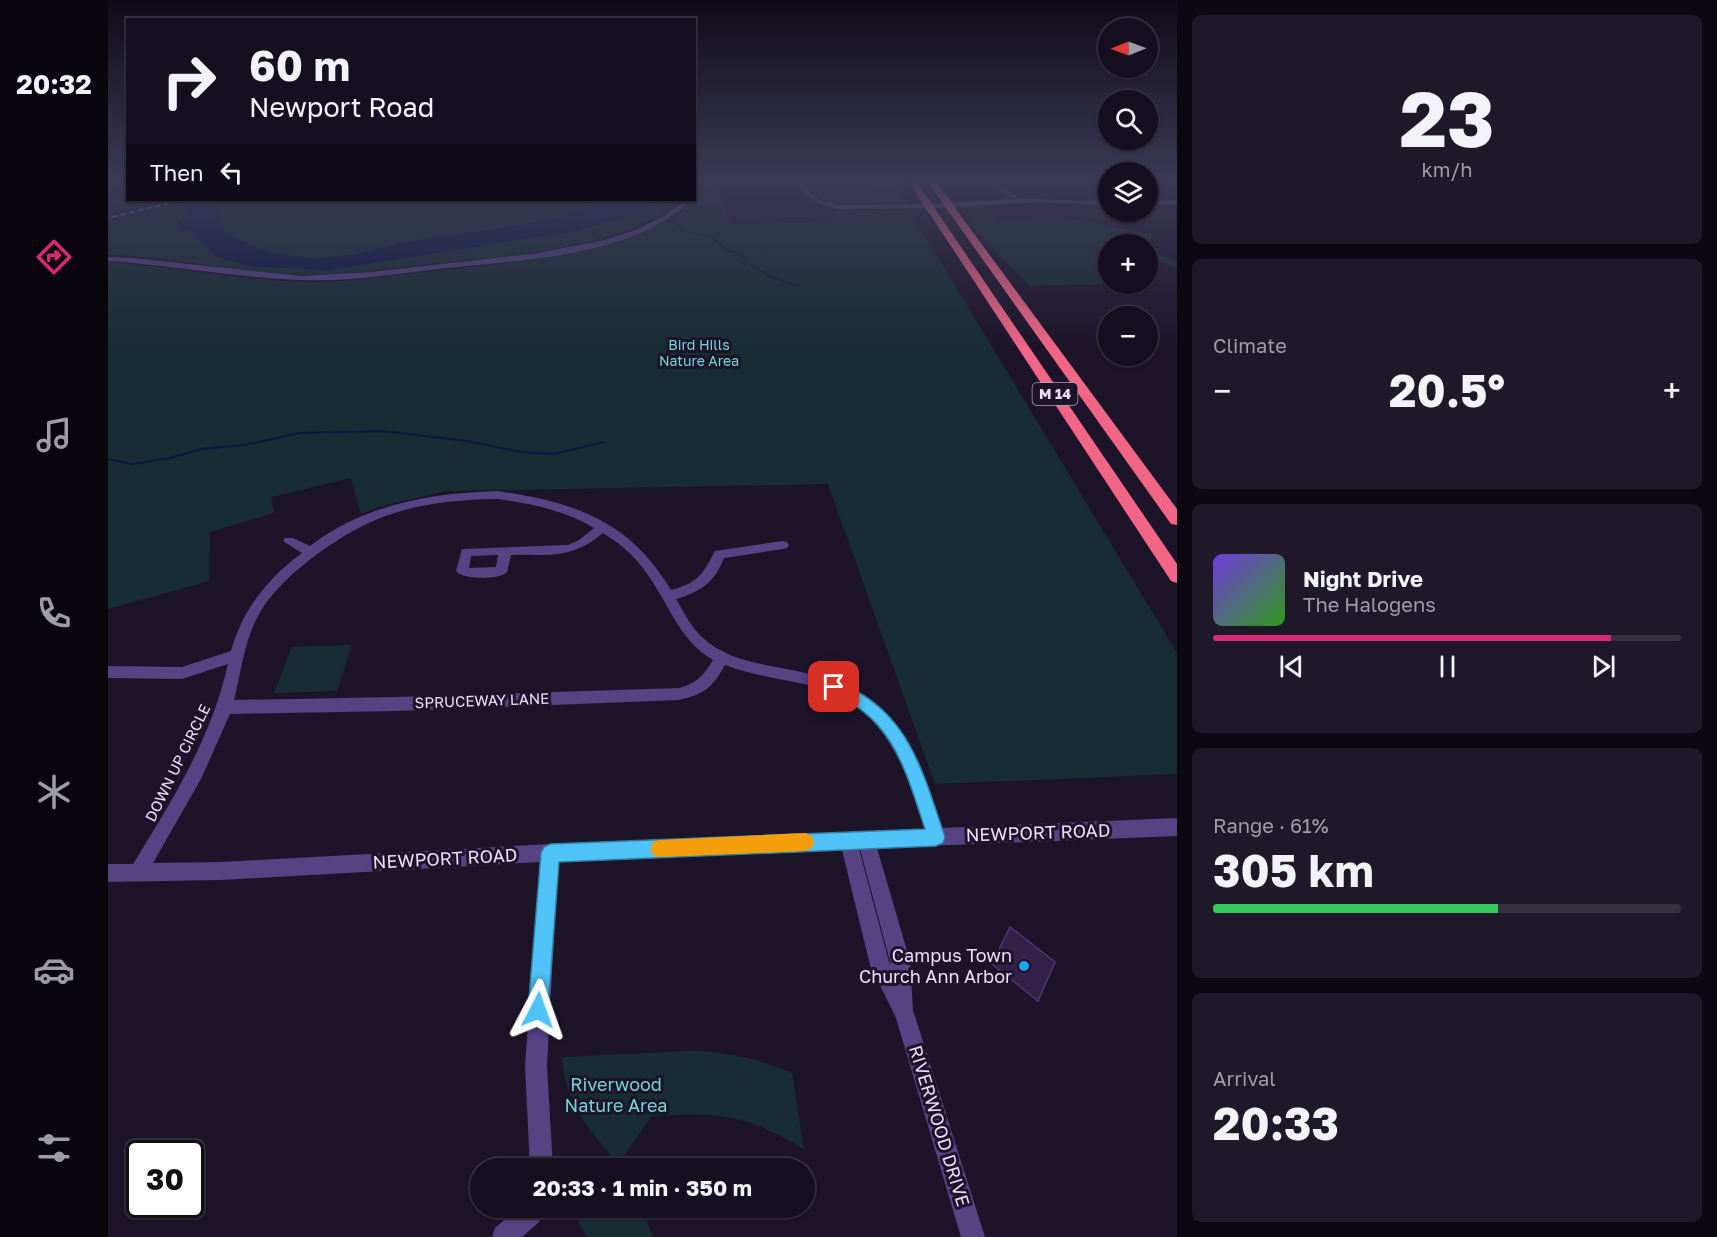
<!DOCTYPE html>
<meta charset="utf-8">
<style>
:root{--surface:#160f20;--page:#1f1829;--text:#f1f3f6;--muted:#9e9ca5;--line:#352f3e;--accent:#db2777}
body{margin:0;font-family:"Golos Text",sans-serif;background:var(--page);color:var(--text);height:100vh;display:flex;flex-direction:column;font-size:22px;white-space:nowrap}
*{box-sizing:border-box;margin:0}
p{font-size:20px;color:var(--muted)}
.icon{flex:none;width:33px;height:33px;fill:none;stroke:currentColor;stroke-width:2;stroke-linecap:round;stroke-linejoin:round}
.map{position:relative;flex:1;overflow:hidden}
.details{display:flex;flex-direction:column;gap:15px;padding:15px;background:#0c0812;width:540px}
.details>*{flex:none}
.top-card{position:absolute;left:18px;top:18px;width:570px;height:183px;border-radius:0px;box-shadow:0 2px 4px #0004,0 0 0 2px var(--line);background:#160f20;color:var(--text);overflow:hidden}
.needle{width:39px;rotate:269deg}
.fabs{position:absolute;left:990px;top:18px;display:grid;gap:12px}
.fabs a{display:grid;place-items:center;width:60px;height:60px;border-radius:50%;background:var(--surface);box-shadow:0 2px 4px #0004,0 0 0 2px var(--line);font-size:30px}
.speed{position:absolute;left:18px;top:1140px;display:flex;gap:12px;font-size:30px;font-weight:700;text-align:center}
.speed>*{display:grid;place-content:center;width:78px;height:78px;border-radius:50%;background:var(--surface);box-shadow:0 2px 4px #0004,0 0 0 2px var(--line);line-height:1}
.speed .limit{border:3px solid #111;border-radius:9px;background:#fff;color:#111}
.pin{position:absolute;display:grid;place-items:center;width:51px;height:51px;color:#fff;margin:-26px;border-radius:12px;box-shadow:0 3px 9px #0006}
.me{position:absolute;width:66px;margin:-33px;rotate:4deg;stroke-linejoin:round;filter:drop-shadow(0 0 4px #0008)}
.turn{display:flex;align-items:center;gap:21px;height:126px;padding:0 24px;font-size:27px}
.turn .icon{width:78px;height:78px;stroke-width:2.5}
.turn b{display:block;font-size:42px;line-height:51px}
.then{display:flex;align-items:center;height:57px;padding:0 24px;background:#0003;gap:12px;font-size:22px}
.big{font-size:45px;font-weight:700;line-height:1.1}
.details .tile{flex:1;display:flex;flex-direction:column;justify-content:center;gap:9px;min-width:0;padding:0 21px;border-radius:9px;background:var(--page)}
.details .dial{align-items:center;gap:0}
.dial b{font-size:78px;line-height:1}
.song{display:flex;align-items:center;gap:18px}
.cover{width:72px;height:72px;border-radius:9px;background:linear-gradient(135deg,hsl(260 70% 55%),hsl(110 70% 35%))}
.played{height:6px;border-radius:3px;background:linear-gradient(90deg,var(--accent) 85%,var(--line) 85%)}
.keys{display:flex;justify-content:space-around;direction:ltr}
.heat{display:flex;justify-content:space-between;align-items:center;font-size:33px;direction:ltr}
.charge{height:9px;border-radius:4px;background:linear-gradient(90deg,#34c759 61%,var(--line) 0)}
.trip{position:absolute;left:362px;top:1158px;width:345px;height:60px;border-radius:30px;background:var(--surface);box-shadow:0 2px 4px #0004,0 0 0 2px var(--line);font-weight:700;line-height:60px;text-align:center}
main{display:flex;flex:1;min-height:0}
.menu{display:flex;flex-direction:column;width:108px;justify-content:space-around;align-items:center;background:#09060d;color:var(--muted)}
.menu .icon{width:42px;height:42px}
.menu .on{color:var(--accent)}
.menu b{font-size:27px;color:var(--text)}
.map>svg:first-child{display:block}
</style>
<main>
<nav class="menu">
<b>20:32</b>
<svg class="icon on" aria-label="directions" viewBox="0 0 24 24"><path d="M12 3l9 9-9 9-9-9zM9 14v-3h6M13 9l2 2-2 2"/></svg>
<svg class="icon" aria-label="music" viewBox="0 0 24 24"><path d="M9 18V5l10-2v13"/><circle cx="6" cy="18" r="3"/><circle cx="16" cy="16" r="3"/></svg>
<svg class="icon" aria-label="phone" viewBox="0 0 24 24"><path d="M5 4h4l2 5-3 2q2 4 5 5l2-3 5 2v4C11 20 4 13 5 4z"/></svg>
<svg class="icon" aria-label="climate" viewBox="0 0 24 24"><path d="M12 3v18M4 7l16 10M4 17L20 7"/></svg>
<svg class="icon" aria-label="car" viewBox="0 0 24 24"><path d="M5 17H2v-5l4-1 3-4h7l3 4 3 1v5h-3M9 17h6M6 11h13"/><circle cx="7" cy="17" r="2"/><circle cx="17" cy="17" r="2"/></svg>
<svg class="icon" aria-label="filters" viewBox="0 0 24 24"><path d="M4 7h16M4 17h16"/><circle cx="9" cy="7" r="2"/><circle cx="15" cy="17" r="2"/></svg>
</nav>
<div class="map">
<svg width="1069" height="1237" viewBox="0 0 1069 1237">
<rect width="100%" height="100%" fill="#1d142a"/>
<g fill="#172d33">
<path d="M599 177H605L624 224 727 222 723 210 802 211 1069 653V774L827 784 720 484 339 491 278 505 253 514 243 478 163 497 166 513 102 532 101 581 0 609V262C68 268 135 281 204 282 242 282 280 276 317 272 378 266 584 249 599 177Z"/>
<polygon points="761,177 782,177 800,205 723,204 699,188 775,184"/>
<polygon points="19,194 20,200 58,200 0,214 0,197"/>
<polygon points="98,200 508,200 432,222 304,241 245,255 206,259 163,253 122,236 114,228 106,204"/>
<path d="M554 200H572C516 249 398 256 325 264 273 270 220 277 167 273 111 269 56 256 0 255V222L71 204 79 209 81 215 70 222 71 226 83 232 95 243 140 266 220 270 467 231 522 216Z"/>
<path d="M874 205 891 219 957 218 1044 234 1040 250 1069 261V268L1043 258 1044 255 1040 254V244H1000V284H1006L922 286C897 260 871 238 852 207Z"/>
<polygon points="244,645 229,691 166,693 184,647"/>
<path d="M582 1051C619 1051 650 1059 684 1073L696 1149C637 1114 612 1112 544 1116L510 1164C480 1126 458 1108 454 1057Z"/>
<polygon points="480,1208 534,1208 545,1237 479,1237 470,1222"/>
</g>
<g fill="#101746">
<polygon points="0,177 19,177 19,194 0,197"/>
<polygon points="63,200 98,200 106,204 114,228 122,236 163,253 206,259 245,255 304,241 432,222 508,200 554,200 522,216 467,231 220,270 140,266 109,257 83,232 69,224 81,215 79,209"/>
</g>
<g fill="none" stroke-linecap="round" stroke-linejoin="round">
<polyline stroke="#101746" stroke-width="1.5" points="557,220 567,223 578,232 593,234 610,242 618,250 633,254 644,266 665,278 691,286"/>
<polyline stroke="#101746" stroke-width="2" points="0,459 25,464 62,458 93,449 136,445 192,433 275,431 359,441 413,452 445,454 496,442"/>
</g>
<polygon fill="#332149" stroke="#503573" stroke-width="1.5" points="902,927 947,962 930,1001 884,964"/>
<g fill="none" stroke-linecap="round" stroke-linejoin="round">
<g fill="#554384" fill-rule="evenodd">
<polygon points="590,177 596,177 586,194 586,185"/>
<polygon points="847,177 887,183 913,199 1000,201 1000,205 928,202 827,208 730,209 710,203 698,195 690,185 695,184 702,193 714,201 730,205 827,204 906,199 883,185"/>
<polygon points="1040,177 1069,177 1069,180 1040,179"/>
<path d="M578 200H584C524 258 408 260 330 269 285 274 240 282 194 280 129 278 65 265 0 261V257L24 258 194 276 264 272 430 253 497 240 528 230 556 216Z"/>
<polygon points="1069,200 1069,204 1040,205 1040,201"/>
<path d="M390 491C468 503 521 520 563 590 590 583 595 574 607 551L675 541 679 542 681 545 679 548 675 549 616 558C607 582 592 592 568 599 576 612 583 627 594 637 624 665 668 665 706 675 735 682 764 697 784 720 811 749 822 792 834 828L1069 818V836L769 848 802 961 805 1010 877 1237H853L788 1018 762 965 734 850 450 861 439 1066 445 1168H422L417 1066 432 862 113 880 0 882V864H25C65 799 103 739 120 664L74 679 0 678V666L74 667 123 651C135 609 159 579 194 553L175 541 177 538H185L202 546C257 504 323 493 390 491ZM390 499C424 504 456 510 486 528L471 540 460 545 354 549 348 571C355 580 392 580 399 572L403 555C443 554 462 560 495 533 516 546 531 560 544 581 563 610 574 642 605 660 596 675 589 683 571 688L288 697 126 700C133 672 136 642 150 616 161 595 180 577 199 562 261 513 311 500 390 499ZM390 555 388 567 361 568 363 556ZM617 665C648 677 680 679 711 688 779 710 797 767 817 829L442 844 113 862 45 863 93 779 122 714 288 711 571 700C597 694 604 688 617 665ZM751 849H752L783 965 781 962Z"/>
<polygon points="410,1208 437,1208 431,1222 414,1237 384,1237 387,1228"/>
</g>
<g fill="#f16586" fill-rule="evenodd">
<polygon points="798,177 806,177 822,202 821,204 815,204"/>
<polygon points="816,177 824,177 842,201 841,203 835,203"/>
<polygon points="841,208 847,208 1069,509 1069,525 1063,524 841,212"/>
<polygon points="821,209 827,209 1069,564 1069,583 1063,581 820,211"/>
</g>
<defs>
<polyline id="rail" points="0,218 74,200"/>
</defs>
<use href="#rail" stroke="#1da4eb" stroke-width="2"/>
<use href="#rail" stroke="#1d142a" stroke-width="1.5" stroke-dasharray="4.5" stroke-linecap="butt"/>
<g stroke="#f16586" stroke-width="8">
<polyline points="838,201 844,210"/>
<polyline points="818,202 824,211"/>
</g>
</g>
<linearGradient id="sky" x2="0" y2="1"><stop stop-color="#100b17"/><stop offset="0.51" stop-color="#3a3a55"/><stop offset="1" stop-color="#3a3a55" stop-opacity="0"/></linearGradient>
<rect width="1069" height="350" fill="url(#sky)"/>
<path fill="#4fc3f7" stroke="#337fa1" stroke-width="1.5" d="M726 681C800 707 814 770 837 837L835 843 828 846 451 862 440 1010 437 1017 430 1020 423 1017 420 1010 433 853 436 847 442 844 817 829C797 769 785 717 721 692L719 687 721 683Z"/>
<polygon fill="#f59e0b" points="697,833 704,836 706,842 704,848 697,851 551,857 545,855 542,849 545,842 551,840"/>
<circle fill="#1da4eb" stroke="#1d142a" stroke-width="2" cx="916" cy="966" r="6"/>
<g text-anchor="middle" stroke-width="6" stroke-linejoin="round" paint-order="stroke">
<g font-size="14" fill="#70d7d6" stroke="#1d142a">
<text x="591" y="350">Bird Hills<tspan x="591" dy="16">Nature Area</tspan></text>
</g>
<rect fill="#1d142a" stroke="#aca2bd" stroke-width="1.5" x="924.5" y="383" width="45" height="22" rx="4.5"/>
<g font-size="14" font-weight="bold" fill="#e9dffc">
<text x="947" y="399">M 14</text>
</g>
<g font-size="15" fill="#e9dffc" stroke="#1d142a">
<text transform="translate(374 701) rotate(-2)" y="5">SPRUCEWAY LANE</text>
<text transform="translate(70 763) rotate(-64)" y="5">DOWN UP CIRCLE</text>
</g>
<g font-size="18" fill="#e9dffc" stroke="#1d142a">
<text transform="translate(930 833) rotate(-2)" y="6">NEWPORT ROAD</text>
<text transform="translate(337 859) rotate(-3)" y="6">NEWPORT ROAD</text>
<text transform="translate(831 1126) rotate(73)" y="6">RIVERWOOD DRIVE</text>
</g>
<g font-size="18" fill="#e9dffc" stroke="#1d142a" text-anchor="end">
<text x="904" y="962">Campus Town<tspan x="904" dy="21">Church Ann Arbor</tspan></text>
</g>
<g font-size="18" fill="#70d7d6" stroke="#1d142a">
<text x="508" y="1091">Riverwood<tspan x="508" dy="21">Nature Area</tspan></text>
</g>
</g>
</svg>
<div class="fabs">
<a><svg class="needle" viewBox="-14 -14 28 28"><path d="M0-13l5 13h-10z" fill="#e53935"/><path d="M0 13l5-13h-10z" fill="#9e9ca5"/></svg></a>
<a><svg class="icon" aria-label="search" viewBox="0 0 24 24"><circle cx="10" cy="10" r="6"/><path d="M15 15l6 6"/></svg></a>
<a><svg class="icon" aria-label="layers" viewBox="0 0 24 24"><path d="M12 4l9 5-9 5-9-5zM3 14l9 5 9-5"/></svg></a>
<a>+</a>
<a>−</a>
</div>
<div class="speed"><div class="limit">30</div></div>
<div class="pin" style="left:726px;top:687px;background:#d93025"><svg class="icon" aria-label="arrive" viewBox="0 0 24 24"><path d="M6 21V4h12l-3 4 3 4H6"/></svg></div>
<svg class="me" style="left:430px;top:1010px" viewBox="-20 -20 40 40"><path d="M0-17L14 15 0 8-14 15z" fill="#4fc3f7" stroke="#fff" stroke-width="4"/></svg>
<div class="trip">20:33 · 1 min · 350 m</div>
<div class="top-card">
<div class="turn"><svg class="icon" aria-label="right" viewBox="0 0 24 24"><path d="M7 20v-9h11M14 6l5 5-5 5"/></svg><div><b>60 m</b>Newport Road</div></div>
<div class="then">Then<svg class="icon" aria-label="left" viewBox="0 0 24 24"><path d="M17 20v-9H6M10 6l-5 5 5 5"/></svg></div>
</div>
</div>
<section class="details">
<div class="tile dial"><b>23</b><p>km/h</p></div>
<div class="tile"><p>Climate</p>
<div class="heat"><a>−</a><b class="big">20.5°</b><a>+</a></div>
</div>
<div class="tile">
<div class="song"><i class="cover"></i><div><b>Night Drive</b><p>The Halogens</p></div></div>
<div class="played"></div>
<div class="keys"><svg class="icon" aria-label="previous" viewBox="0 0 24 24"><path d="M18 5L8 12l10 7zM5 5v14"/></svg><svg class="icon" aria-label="pause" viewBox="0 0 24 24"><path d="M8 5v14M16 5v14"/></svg><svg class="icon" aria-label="next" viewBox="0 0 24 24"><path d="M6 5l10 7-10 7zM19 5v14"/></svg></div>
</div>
<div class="tile"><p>Range · 61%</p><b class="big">305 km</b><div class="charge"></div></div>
<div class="tile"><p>Arrival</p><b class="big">20:33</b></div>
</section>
</main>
